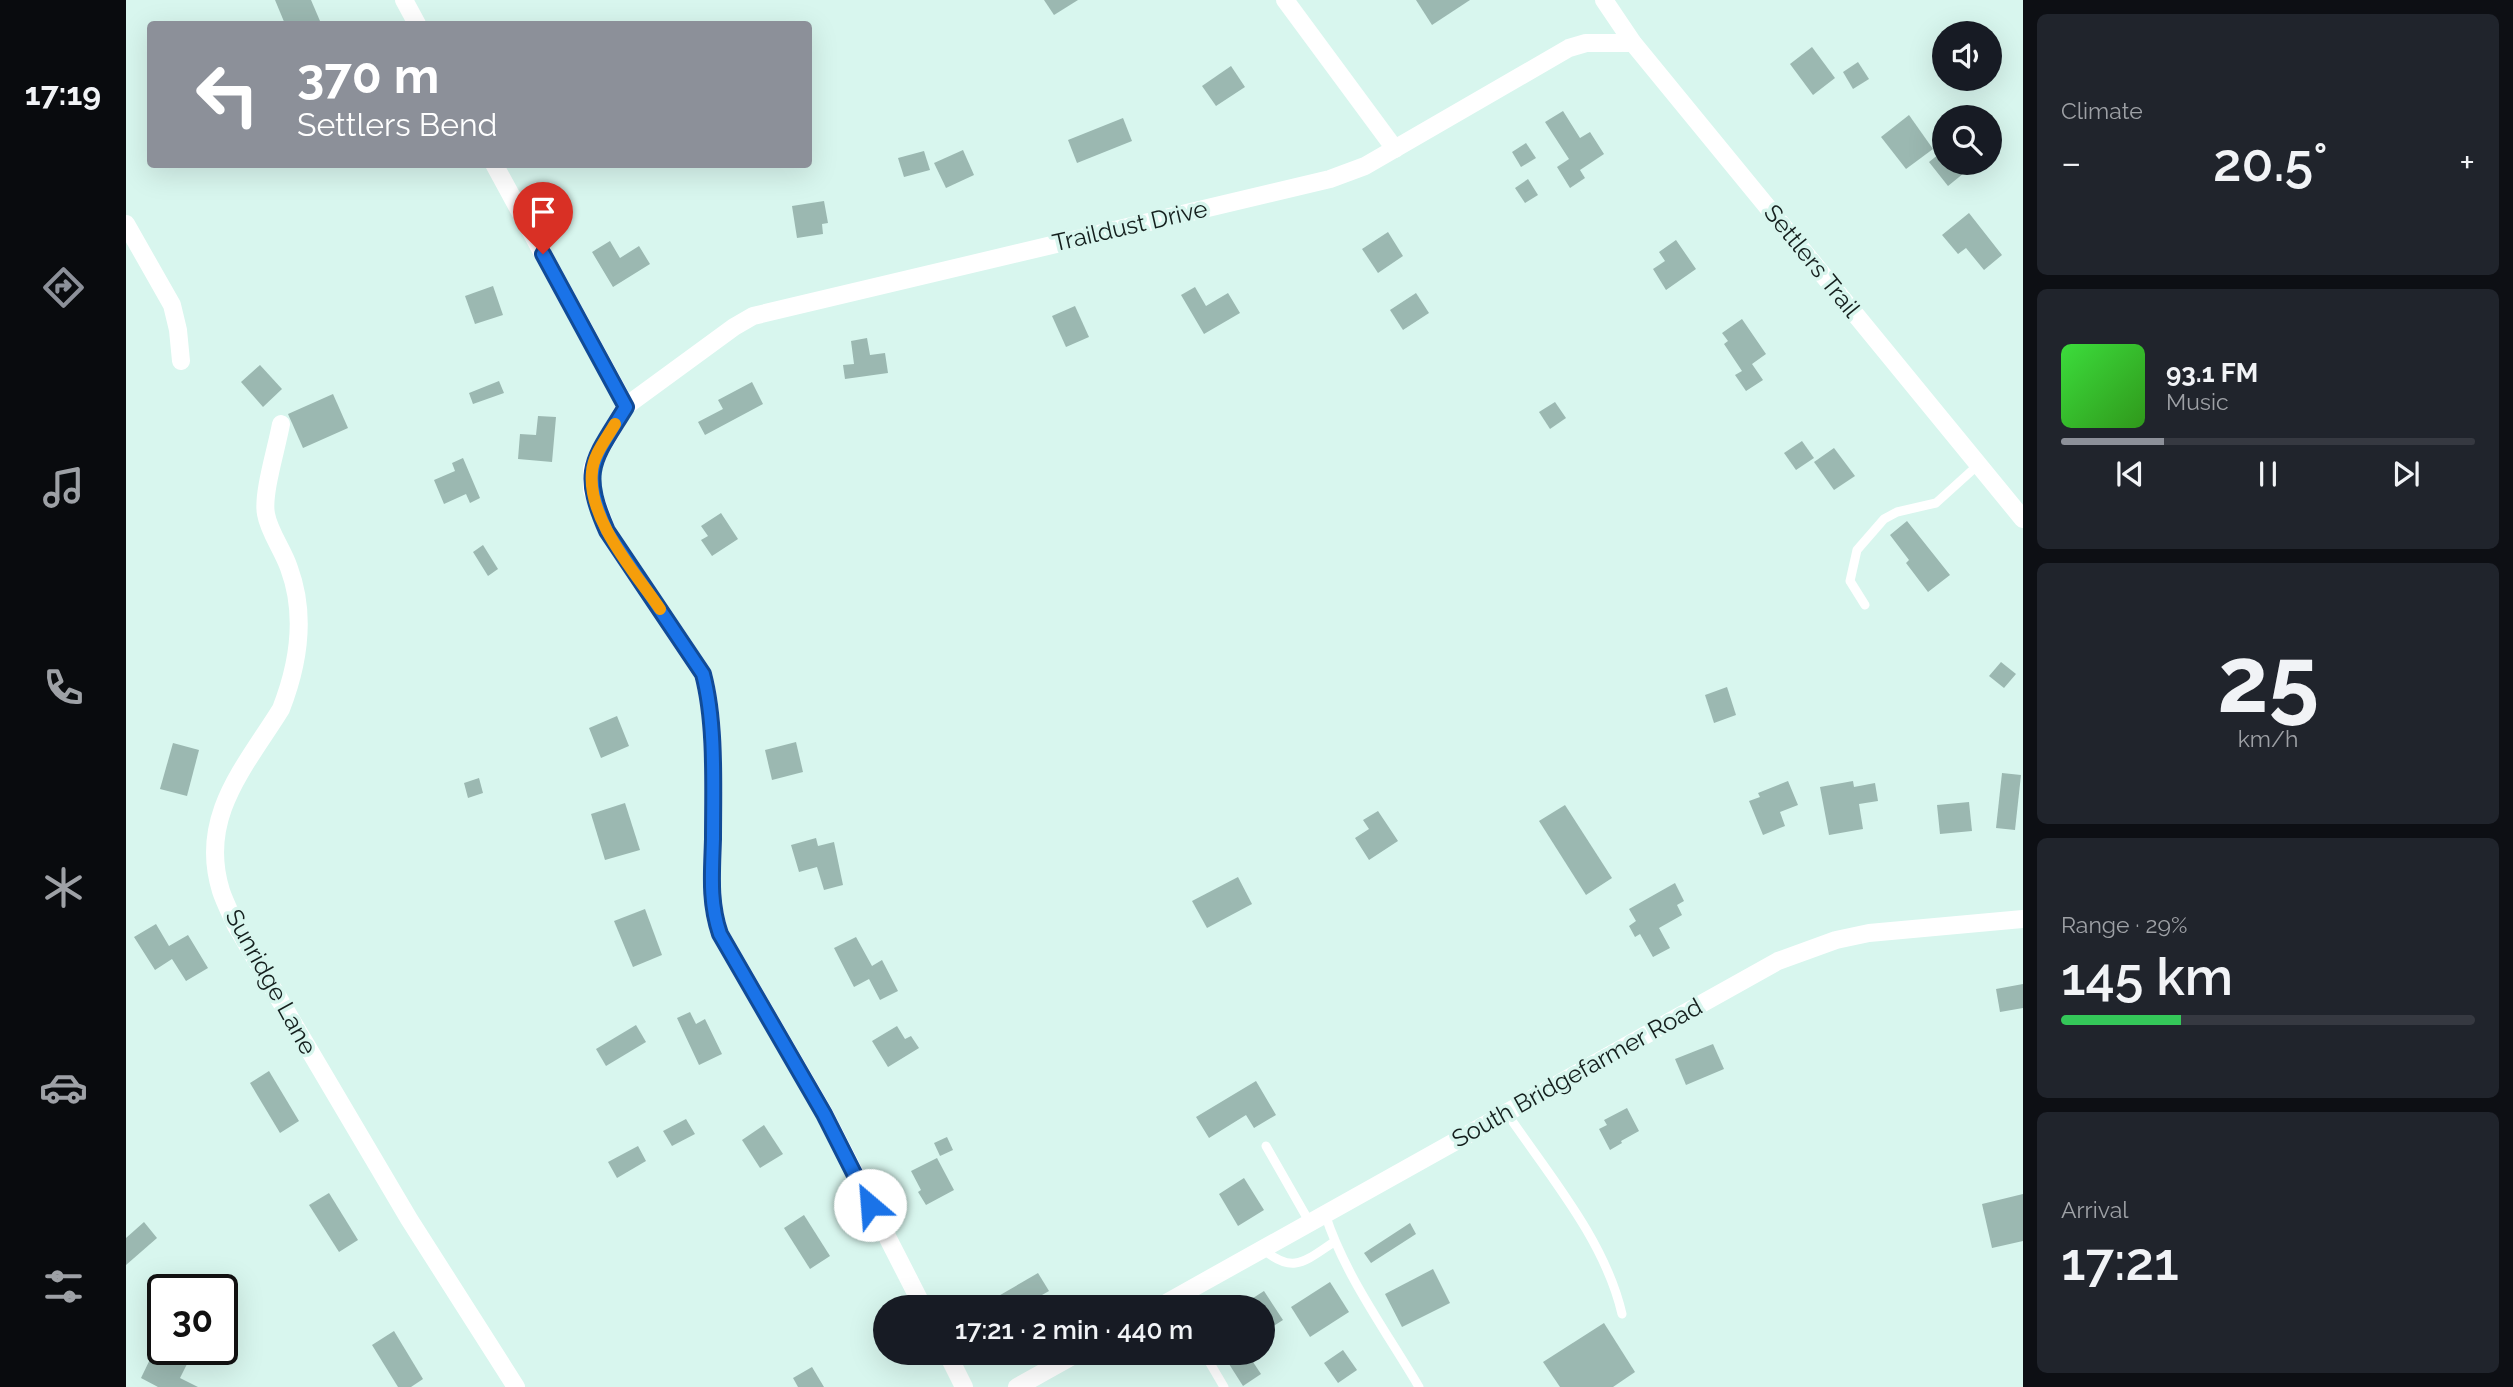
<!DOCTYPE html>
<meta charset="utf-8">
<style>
:root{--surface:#171b24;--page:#20242c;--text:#f1f3f6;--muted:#9ea1a6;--line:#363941;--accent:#8c9099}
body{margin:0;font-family:Raleway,sans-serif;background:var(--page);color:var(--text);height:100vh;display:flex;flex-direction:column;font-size:26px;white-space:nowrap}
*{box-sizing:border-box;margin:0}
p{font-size:23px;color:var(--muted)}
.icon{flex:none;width:38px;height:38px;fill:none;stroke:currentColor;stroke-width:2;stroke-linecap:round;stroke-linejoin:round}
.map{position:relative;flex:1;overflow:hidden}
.details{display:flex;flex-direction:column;gap:14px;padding:14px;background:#0d0f14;width:490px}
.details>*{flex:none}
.banner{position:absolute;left:21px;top:21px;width:665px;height:147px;border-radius:7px;box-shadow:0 7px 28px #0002;background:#8c9099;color:#fff;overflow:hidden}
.fabs{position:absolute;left:1806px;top:21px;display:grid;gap:14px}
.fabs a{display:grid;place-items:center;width:70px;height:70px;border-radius:50%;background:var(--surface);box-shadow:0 7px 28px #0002;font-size:35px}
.speed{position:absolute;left:21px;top:1274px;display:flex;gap:14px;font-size:35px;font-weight:700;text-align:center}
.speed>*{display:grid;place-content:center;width:91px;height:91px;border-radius:50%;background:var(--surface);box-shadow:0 7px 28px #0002;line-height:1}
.speed .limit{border:4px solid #111;border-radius:10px;background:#fff;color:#111}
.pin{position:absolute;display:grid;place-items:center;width:60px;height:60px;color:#fff;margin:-72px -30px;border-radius:50% 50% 50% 0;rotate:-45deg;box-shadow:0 0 7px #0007}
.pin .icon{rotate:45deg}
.me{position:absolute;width:77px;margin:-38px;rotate:333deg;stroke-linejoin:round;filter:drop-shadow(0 0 5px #0008)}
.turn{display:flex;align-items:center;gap:24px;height:147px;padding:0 35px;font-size:32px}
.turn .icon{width:91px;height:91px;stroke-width:2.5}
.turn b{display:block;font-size:49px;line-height:60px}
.big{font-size:52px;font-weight:600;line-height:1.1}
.details .card{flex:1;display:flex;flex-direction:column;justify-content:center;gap:10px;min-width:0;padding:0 24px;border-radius:10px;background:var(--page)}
.details .dial{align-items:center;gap:0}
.dial b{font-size:91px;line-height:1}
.song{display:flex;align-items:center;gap:21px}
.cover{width:84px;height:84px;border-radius:10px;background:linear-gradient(135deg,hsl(120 70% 55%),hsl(110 70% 35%))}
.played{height:7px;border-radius:4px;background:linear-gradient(90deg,var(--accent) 25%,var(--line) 25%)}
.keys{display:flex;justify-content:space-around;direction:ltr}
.heat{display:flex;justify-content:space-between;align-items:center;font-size:38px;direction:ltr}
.charge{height:10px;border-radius:5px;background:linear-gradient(90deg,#34c759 29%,var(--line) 0)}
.trip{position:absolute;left:747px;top:1295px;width:402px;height:70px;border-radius:35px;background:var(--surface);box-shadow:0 7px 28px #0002;font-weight:600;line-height:70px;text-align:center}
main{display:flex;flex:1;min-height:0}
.dock{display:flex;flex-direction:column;width:126px;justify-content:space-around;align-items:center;background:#090b0e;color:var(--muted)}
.dock .icon{width:49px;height:49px}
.dock .selected{color:var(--accent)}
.dock b{font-size:32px;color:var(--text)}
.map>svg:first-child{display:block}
</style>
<main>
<nav class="dock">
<b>17:19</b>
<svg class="icon selected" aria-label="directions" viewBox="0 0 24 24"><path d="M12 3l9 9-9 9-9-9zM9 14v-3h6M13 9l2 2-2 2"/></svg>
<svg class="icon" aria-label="music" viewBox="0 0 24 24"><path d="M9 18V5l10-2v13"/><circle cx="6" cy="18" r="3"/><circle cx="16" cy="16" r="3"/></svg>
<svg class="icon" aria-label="phone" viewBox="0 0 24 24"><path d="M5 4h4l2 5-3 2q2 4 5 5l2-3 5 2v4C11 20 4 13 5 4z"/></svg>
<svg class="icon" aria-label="climate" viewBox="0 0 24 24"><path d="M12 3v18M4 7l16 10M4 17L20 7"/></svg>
<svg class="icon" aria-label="car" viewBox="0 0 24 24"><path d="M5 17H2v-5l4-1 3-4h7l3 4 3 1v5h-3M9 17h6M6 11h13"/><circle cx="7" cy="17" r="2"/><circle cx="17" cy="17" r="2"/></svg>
<svg class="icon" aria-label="filters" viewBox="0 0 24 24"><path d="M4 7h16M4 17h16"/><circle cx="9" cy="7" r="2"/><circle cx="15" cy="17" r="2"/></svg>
</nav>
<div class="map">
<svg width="1897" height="1387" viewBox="0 0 1897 1387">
<rect width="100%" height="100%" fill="#d8f6ee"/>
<g fill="#9bb8b1">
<polygon points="149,0 185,0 194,21 186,24 159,24"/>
<polygon points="918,0 952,0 928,15"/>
<polygon points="1290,0 1344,0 1306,25"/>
<polygon points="1686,47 1709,78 1687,95 1664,64"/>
<polygon points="1732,62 1743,79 1727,89 1717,72"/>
<polygon points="1105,66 1119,87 1090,106 1076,86"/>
<polygon points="1437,111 1454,138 1464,132 1478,154 1454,170 1459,178 1444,188 1431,167 1443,159 1419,122"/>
<polygon points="1783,115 1807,149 1780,169 1755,137"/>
<polygon points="997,118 1006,141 951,163 942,140"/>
<polygon points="1400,143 1410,158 1395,167 1386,152"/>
<polygon points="837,150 848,175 820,188 808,163"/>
<polygon points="1818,150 1818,163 1830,163 1838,173 1822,186 1803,162"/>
<polygon points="798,151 804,170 778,177 772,158"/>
<polygon points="1402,179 1412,195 1399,203 1389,188"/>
<polygon points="698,201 702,223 696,224 697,234 671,238 666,206"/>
<polygon points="1843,213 1876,255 1858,270 1840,248 1832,254 1816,235"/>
<polygon points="1262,232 1277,256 1252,273 1236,249"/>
<polygon points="1550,240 1570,269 1540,290 1527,269 1539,261 1533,252"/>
<polygon points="484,241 494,258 513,246 524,264 487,287 466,252"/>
<polygon points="367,286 377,315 349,324 339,296"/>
<polygon points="1069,287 1080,306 1102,293 1114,313 1078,334 1055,295"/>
<polygon points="1290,293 1303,313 1277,330 1264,310"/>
<polygon points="949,306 963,337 940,347 926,316"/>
<polygon points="1616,319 1640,354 1626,364 1637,380 1620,391 1609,375 1616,371 1598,344 1602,341 1596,333"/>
<polygon points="741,338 744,355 759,353 762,373 719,379 717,365 728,364 725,341"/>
<polygon points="134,365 156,389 137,407 115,382"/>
<polygon points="373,381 378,393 347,404 343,393"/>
<polygon points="626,382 637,404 579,435 572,422 597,409 592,400"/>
<polygon points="207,394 222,428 177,448 162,414"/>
<polygon points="1429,402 1440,418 1424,429 1413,412"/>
<polygon points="412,416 430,417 426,462 392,459 394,434 410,435"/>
<polygon points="1676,441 1688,458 1670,470 1658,453"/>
<polygon points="1708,448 1729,476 1708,490 1688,462"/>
<polygon points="337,458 354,498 344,503 340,494 318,504 308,480 329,471 326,463"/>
<polygon points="595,513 612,539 586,556 575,540 582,536 575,526"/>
<polygon points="1781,521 1824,575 1802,592 1780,563 1783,560 1764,535"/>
<polygon points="357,545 372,569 362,576 347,552"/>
<polygon points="1875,662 1890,674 1878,688 1863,676"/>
<polygon points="1601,687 1610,715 1588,723 1579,695"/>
<polygon points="491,716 503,746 475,758 463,728"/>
<polygon points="670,742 677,772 646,780 639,750"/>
<polygon points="47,743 73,750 61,796 34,789"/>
<polygon points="1876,773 1895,775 1889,830 1870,828"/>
<polygon points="353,778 357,793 342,798 338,783"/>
<polygon points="1662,781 1672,805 1654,812 1659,826 1637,835 1623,801 1634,797 1632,793"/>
<polygon points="1727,781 1728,787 1749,783 1752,801 1733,804 1737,829 1703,835 1694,787"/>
<polygon points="1843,802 1846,831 1814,834 1811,805"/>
<polygon points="499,803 514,850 479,860 465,814"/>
<polygon points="1439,805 1486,878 1460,895 1413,821"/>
<polygon points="1252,811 1272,841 1243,860 1229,838 1243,829 1237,820"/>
<polygon points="690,838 692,846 708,842 717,885 698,890 691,867 673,872 665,845"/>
<polygon points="1112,877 1126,904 1081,928 1066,901"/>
<polygon points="1549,883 1558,901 1551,905 1556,915 1533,928 1544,948 1527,957 1514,934 1509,937 1503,926 1510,921 1503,909"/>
<polygon points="519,909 536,955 507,967 488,921"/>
<polygon points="30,924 43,946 62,935 82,968 60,981 46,959 29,970 8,937"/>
<polygon points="730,937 746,966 756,960 772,991 754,1000 743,979 728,987 708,948"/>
<polygon points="1897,984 1897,1008 1874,1012 1870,989"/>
<polygon points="564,1012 570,1024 579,1019 596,1054 573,1065 551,1018"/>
<polygon points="510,1025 520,1042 480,1066 470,1049"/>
<polygon points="771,1026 779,1039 785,1036 793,1048 762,1067 746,1041"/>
<polygon points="1587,1044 1598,1069 1560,1085 1549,1059"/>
<polygon points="143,1071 173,1121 154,1133 124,1083"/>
<polygon points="1130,1081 1150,1115 1128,1128 1120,1115 1083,1138 1070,1117"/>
<polygon points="1501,1108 1513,1131 1495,1141 1496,1143 1484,1150 1473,1129 1481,1125 1478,1120"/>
<polygon points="560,1119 569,1134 546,1146 537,1131"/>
<polygon points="638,1125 657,1154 634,1168 616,1140"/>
<polygon points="821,1137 827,1150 814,1156 808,1143"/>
<polygon points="512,1146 520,1161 491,1178 482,1162"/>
<polygon points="811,1158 828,1190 800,1205 792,1192 795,1190 785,1171"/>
<polygon points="1118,1178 1138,1210 1112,1226 1093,1194"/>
<polygon points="203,1193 232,1240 213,1252 183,1205"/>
<polygon points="1897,1194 1897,1241 1866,1248 1856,1204"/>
<polygon points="678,1215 704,1256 684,1269 658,1228"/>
<polygon points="18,1222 31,1238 0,1265 0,1238"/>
<polygon points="1284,1223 1290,1234 1245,1263 1238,1253"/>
<polygon points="1307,1269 1324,1303 1276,1327 1259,1294"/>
<polygon points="912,1273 923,1291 895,1307 875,1307 869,1298"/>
<polygon points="1204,1282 1223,1312 1184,1337 1165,1307"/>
<polygon points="1138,1291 1157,1320 1138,1332 1138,1307 1113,1307"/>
<polygon points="1478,1323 1509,1372 1487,1387 1434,1387 1417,1362"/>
<polygon points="268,1331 297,1379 285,1387 272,1387 246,1345"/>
<polygon points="29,1349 51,1349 65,1356 54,1378 72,1387 32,1387 15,1378"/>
<polygon points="1217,1350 1231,1370 1212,1383 1198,1363"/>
<polygon points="1096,1353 1121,1353 1135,1374 1117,1386"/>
<polygon points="686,1367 698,1387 672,1387 667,1378"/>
</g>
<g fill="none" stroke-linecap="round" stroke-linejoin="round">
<g stroke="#fff" stroke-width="9">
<polyline points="1739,605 1724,581 1731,550 1758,519 1771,512 1810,503 1852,465"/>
<path d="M1380 1112C1422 1174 1479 1240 1496 1314"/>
<polyline points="1140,1146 1184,1223"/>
<path d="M1199 1214C1219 1276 1260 1331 1293 1387"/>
<path d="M1137 1249C1167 1275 1179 1261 1208 1242"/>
<polyline points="1078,1353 1098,1387"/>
</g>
<g stroke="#fff" stroke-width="18">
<polyline points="278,0 291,24"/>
<polyline points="1159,0 1269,149"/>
<polyline points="1478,0 1507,43 1897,519"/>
<path d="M368 164 500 406 473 452 466 469V490L481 531 577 674C590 722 587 789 587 839 586 873 583 902 594 934L698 1113 797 1307"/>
<polyline points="0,224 46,305 52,330 55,361"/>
<polyline points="500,406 608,327 627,316 1204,179 1239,166 1443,48 1460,43 1507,43"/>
<path d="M155 424C151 447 136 494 140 514 143 532 157 550 163 568 180 614 173 663 155 709 119 767 72 817 95 891 99 903 105 914 110 926L283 1219 390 1387"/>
<polyline points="1033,1307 1652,961 1710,940 1743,933 1897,919"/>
<polyline points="821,1353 838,1387"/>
<polyline points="891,1387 952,1353"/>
</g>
</g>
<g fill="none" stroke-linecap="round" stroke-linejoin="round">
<defs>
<path id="route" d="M417 254 500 407C467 461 454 469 481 531L577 674C590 723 587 788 587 839 586 873 583 902 594 934L698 1114 744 1205"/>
</defs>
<use href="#route" stroke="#114b97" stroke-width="18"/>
<use href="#route" stroke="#1a73e8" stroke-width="12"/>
<path stroke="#f59e0b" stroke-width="12" d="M489 424C481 438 467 455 466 472 461 519 509 572 534 609"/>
</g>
<g text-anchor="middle" stroke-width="7" stroke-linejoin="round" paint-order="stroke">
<g font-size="24" fill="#141f1d" stroke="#d8f6ee">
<text transform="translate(1004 226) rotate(-13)" y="8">Traildust Drive</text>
<text transform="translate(1686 261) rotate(51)" y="8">Settlers Trail</text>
<text transform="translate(145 982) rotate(61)" y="8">Sunridge Lane</text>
<text transform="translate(1451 1073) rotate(-29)" y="8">South Bridgefarmer Road</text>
</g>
</g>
</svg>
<div class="fabs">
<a><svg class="icon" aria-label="sound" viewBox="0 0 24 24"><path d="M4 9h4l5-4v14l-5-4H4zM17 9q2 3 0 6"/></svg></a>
<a><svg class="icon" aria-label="search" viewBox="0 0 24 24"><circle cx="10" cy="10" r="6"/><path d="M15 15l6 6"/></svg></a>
</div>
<div class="speed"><div class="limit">30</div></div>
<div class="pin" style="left:417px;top:254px;background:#d93025"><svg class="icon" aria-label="arrive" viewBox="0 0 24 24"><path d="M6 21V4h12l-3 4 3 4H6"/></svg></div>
<svg class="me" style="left:744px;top:1205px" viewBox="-20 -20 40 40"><circle r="19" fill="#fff"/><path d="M0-13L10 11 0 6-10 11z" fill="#1a73e8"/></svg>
<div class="trip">17:21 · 2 min · 440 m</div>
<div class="banner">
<div class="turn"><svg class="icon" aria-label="left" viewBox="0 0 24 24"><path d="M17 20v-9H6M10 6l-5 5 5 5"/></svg><div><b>370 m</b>Settlers Bend</div></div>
</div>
</div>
<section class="details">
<div class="card"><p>Climate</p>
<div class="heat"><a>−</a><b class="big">20.5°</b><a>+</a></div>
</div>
<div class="card">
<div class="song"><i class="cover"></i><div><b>93.1 FM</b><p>Music</p></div></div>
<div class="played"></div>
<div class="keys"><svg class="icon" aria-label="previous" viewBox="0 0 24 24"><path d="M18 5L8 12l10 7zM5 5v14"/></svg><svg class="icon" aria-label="pause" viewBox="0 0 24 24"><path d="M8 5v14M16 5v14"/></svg><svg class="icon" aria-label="next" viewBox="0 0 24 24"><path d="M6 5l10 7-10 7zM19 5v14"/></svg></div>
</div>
<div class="card dial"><b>25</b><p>km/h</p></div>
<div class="card"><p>Range · 29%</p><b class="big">145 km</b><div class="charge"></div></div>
<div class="card"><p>Arrival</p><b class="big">17:21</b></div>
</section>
</main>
